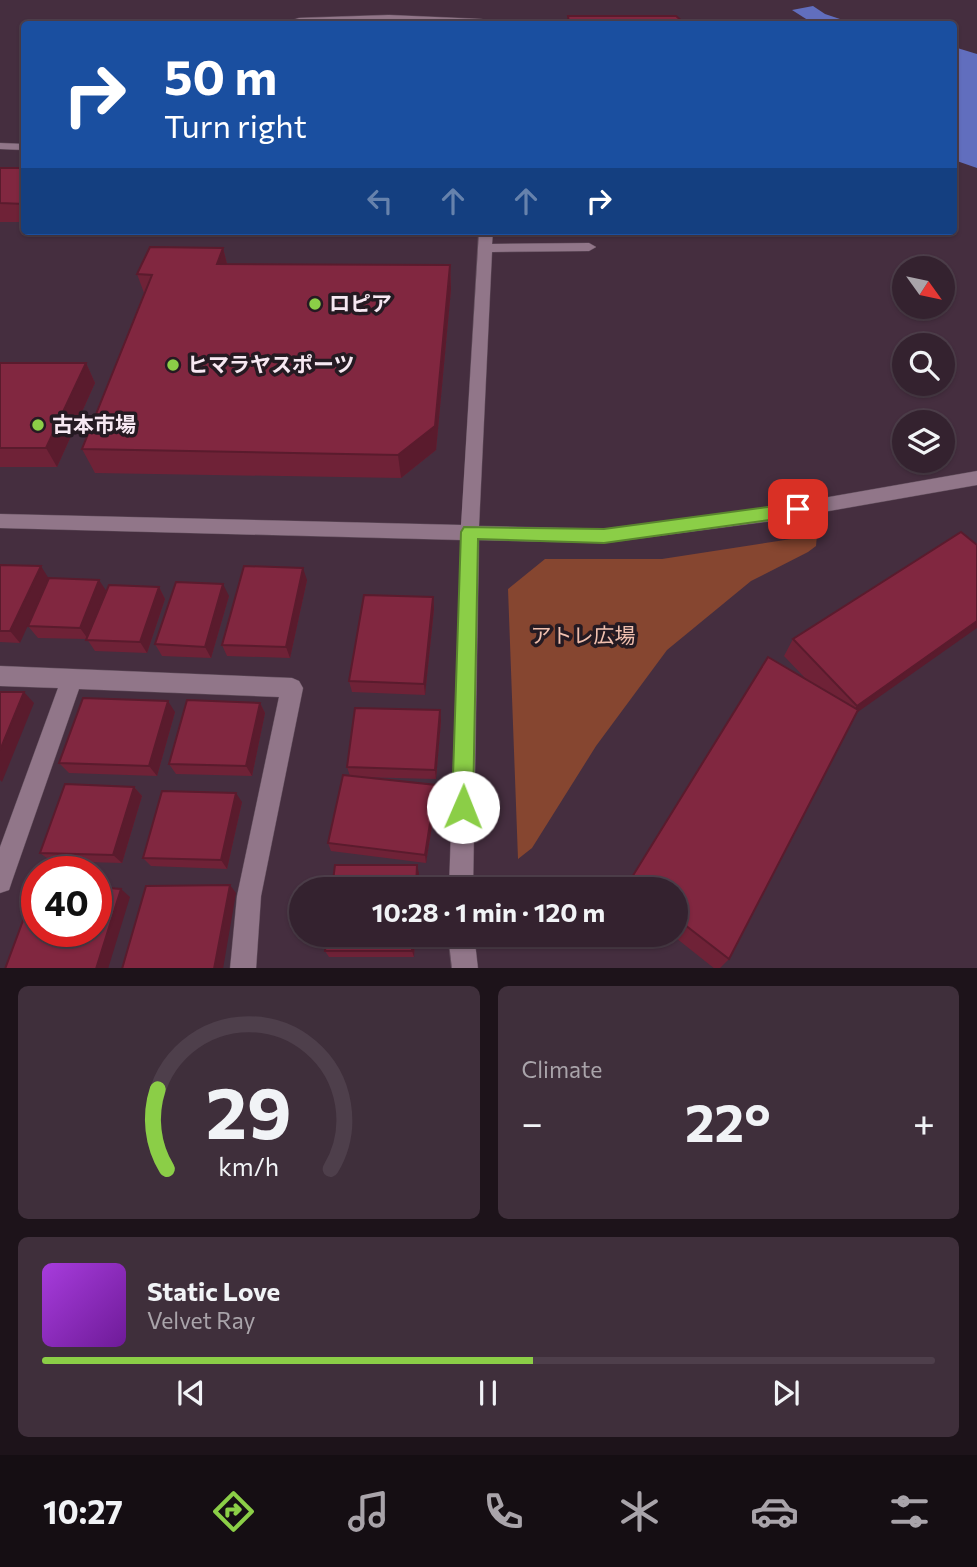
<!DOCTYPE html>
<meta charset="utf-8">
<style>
:root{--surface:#34222f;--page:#3f2f3b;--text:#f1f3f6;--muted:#a9a4aa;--line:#4e3f4b;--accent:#8bce47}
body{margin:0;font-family:Commissioner,"Noto Sans JP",sans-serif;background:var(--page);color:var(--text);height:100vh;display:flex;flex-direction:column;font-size:26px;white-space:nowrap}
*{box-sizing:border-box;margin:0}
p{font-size:23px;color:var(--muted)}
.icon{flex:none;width:38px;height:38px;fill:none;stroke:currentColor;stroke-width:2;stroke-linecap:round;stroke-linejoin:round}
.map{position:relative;height:968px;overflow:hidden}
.drawer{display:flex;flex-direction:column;gap:18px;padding:18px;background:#1d131a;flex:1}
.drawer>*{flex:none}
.guide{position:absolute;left:21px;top:21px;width:936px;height:214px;border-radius:7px;box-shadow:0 2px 5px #0004,0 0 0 2px var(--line);background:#1a4fa0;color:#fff;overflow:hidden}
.needle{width:46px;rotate:123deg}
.tools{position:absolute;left:892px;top:256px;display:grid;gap:14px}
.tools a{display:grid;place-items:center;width:63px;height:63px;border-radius:50%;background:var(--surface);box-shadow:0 2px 5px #0004,0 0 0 2px var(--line);font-size:35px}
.speed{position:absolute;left:21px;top:856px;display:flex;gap:14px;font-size:35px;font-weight:700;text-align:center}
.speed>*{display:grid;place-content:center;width:91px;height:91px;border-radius:50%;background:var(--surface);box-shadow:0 2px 5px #0004,0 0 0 2px var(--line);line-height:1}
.speed .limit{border:10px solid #d22;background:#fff;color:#111}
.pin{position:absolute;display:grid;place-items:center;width:60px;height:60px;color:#fff;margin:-30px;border-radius:14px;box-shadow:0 4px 10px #0006}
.me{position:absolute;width:77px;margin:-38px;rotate:1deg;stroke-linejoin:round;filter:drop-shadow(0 0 5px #0008)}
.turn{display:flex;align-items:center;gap:24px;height:147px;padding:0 28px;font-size:32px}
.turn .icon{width:91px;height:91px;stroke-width:2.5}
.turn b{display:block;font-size:49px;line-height:60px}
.lanes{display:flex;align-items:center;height:66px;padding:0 28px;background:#0003;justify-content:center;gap:35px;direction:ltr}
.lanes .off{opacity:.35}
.big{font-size:52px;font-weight:700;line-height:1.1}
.drawer .card{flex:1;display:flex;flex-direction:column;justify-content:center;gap:10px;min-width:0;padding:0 24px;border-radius:10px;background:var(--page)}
.drawer .dial{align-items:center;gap:0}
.dial svg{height:182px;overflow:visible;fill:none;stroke:var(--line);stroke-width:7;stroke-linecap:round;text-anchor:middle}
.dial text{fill:var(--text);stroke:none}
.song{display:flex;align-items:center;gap:21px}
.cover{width:84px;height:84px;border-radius:10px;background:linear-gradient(135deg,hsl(280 70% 55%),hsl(280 70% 35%))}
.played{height:7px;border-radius:4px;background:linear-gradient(90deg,var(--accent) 55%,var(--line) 55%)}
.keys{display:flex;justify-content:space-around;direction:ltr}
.heat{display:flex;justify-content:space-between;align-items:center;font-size:38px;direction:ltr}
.drawer .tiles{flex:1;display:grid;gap:18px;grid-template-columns:1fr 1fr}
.card:last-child{grid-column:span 2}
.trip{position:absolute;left:289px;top:877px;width:399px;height:70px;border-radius:35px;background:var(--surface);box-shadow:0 2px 5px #0004,0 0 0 2px var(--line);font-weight:700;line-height:70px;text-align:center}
.tab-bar{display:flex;height:112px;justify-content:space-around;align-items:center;background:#150e13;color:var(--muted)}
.tab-bar .icon{width:49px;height:49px}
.tab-bar .current{color:var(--accent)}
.tab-bar b{font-size:32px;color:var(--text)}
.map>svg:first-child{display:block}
</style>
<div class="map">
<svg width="977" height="969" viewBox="0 0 977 969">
<rect width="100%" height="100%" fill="#452e3f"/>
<polygon fill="#864630" points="817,535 816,546 808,552 751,581 667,650 596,746 532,848 518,859 508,589 545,559 662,559"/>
<g fill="#616ebe">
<polygon points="813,6 825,14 855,24 814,24 792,10"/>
<polygon points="954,47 977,54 977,168 954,160"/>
</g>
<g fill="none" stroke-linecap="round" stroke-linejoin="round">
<defs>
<g id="minor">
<polygon points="389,15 481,19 502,24 389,20 279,24 299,18"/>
<polygon points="0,143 24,144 24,150 0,149"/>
<polygon points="479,231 493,231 492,244 589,243 596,247 589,251 492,252 479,526 604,529 772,507 977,471 977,485 772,521 604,543 479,540 473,889 449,889 461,540 0,528 0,514 461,525"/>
<polygon points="0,666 292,678 299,681 303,688 261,896 256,969 230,969 237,896 279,697 79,689 12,881 9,890 0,893 0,847 58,688 0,686"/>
<polygon points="448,934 474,934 478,969 452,969"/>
</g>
</defs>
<use href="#minor" stroke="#604d5b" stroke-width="1"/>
<use href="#minor" fill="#917689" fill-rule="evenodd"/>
</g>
<g fill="#6f2237">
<rect x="0" y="168" width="24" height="54"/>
<polygon points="223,248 227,264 450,265 451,289 436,450 401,478 95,473 82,449 144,293 137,274"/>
<polygon points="0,363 86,363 95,383 57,467 0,467"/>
<polygon points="961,532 857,713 729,959 719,969 715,969 671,934 676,934 676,889 626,889 629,882 805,678 784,656 793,639"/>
<polygon points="0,565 20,643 0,642"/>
<polygon points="307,580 290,658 227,656 222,645"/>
<polygon points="159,587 165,599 147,653 95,651 87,639 38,638 28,626 106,591"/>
<polygon points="229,596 211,658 162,656 155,644"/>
<polygon points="433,597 434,609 425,695 352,692 349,681"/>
<polygon points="260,703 265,713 252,776 176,774 169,764"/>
<polygon points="440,710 441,721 436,779 357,777 436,785 437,795 426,863 331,851 328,843 350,776 347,767"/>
<polygon points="175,712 157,776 69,773 59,763"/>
<polygon points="134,787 142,796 122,863 51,861 40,853"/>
<polygon points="242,802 227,869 151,866 143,858"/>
<polygon points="327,934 415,934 414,957 329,957 325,951"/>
</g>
<g fill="#5a1b2d">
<polygon points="223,248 229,272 217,264"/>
<polygon points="450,265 451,289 436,450 401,478 398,455"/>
<polygon points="86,363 95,383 57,467 46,448"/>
<polygon points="41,566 49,579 20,643 10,631"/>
<polygon points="303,568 307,580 290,658 286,647"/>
<polygon points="99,580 107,592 88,639 80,628"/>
<polygon points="223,584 229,596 211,658 205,647"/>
<polygon points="159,587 165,599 147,653 140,642"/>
<polygon points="433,597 434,609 425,695 424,684"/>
<polygon points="977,621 977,628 845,721 857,706"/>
<polygon points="24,692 34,703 2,782 0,780 0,750"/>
<polygon points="168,701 175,712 157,776 149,766"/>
<polygon points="260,703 265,713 252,776 246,766"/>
<polygon points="440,710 441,721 436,779 435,770"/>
<polygon points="436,785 437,795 426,863 425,855"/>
<polygon points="134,787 142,796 122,863 113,855"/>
<polygon points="236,793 242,802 227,869 221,860"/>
<polygon points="417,865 419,873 418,889 416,889"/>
<polygon points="230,885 236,893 223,969 214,969"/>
<polygon points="121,889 130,897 108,969 96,969"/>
<polygon points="413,934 415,934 414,957 412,951"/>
</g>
<g fill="#812740" stroke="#5a1b2d" stroke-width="2">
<polygon points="568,16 676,16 683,22 678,24 569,24"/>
<polygon points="0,168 24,168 24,204 0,203"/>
<polygon points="150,247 223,248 217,264 450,265 435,426 398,455 82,449 152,275 137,274"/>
<polygon points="0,363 86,363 46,448 0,448"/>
<polygon points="961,532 977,545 977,621 857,706 793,639"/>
<polygon points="0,565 41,566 10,631 0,631"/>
<polygon points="244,566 303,568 286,647 222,645"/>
<polygon points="49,578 99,580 80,628 28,626"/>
<polygon points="176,582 223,584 205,647 155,644"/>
<polygon points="109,585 159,587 140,642 86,640"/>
<polygon points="364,595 433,597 424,684 349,681"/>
<polygon points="768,657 858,710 729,959 676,918 676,889 637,889 629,882"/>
<polygon points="0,692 24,692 0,750"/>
<polygon points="83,698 168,701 149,766 59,763"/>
<polygon points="187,700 260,703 246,766 169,764"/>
<polygon points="355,708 440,710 435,770 347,767"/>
<polygon points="343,775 436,785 425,855 328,843"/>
<polygon points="65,784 134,787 113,855 40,853"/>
<polygon points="162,791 236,793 221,860 143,858"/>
<polygon points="335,865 417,865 416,889 332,889"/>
<polygon points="37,883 37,931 96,931 96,887 121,889 96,969 5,969"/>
<polygon points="230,885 214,969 122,969 146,886"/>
<polygon points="327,934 413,934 412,951 325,951"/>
</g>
<polygon fill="#8bce47" stroke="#5a862e" stroke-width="2" points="798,503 806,509 798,516 604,543 478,539 473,807 470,814 463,817 455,814 452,807 461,532 464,527 604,529"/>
<g fill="#8bce47" stroke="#251a22" stroke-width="2.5">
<circle cx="315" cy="304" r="7"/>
<circle cx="173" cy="365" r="7"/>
<circle cx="38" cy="425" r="7"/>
</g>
<g text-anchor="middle" stroke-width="7" stroke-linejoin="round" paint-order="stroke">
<g font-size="21" font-weight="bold" fill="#f7e8f2" stroke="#251a22" text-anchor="start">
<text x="329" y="311">ロピア</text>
<text x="187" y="372">ヒマラヤスポーツ</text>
<text x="52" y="432">古本市場</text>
</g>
<g font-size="21" fill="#f1c0af" stroke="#251a22">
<text x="583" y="643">アトレ広場</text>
</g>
</g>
</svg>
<div class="tools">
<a><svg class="needle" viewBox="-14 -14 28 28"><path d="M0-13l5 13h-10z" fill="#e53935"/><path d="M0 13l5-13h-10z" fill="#a9a4aa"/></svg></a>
<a><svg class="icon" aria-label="search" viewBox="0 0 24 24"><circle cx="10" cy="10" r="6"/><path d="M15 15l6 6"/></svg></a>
<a><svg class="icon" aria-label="layers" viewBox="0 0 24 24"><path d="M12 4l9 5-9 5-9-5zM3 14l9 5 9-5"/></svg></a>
</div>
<div class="speed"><div class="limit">40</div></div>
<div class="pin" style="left:798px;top:509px;background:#d93025"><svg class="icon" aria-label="arrive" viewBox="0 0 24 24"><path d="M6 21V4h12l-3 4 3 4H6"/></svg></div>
<svg class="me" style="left:463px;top:807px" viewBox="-20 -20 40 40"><circle r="19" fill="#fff"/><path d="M0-13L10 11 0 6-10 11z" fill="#8bce47"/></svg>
<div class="trip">10:28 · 1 min · 120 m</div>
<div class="guide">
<div class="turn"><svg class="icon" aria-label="right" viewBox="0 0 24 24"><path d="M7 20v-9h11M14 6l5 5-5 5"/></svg><div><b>50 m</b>Turn right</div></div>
<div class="lanes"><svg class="icon off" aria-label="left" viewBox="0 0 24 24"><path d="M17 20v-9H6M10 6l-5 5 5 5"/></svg><svg class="icon off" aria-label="ahead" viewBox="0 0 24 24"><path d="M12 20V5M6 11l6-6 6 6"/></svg><svg class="icon off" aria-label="ahead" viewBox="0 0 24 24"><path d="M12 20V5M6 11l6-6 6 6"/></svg><svg class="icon" aria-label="right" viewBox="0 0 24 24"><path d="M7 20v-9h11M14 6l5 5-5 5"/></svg></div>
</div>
</div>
<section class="drawer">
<div class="tiles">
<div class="card dial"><svg viewBox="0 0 100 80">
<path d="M14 69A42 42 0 1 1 86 69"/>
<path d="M14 69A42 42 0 0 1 10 34" stroke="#8bce47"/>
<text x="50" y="56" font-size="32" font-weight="700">29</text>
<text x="50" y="72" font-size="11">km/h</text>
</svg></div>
<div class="card"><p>Climate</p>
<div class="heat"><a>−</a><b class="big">22°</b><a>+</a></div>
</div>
<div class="card">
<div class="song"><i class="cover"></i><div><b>Static Love</b><p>Velvet Ray</p></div></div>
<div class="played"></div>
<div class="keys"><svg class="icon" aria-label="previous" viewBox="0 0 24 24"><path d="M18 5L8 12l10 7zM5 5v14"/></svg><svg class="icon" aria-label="pause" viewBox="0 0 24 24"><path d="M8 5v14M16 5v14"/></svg><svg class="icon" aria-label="next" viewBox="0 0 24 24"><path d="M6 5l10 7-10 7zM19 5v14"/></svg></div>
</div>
</div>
</section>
<nav class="tab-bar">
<b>10:27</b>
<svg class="icon current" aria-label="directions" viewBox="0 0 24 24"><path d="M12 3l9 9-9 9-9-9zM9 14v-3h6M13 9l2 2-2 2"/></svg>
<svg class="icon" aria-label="music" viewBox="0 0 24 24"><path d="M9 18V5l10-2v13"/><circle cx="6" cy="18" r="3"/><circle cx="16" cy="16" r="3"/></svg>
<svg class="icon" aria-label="phone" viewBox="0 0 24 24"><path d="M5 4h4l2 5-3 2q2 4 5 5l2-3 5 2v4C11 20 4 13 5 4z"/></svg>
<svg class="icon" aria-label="climate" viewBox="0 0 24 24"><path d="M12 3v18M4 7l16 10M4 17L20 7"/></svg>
<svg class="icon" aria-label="car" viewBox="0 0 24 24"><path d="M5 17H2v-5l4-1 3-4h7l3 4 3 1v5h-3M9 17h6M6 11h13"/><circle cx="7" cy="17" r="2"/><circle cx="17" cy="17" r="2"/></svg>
<svg class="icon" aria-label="filters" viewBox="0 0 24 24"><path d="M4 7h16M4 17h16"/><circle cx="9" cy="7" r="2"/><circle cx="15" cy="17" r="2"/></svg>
</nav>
